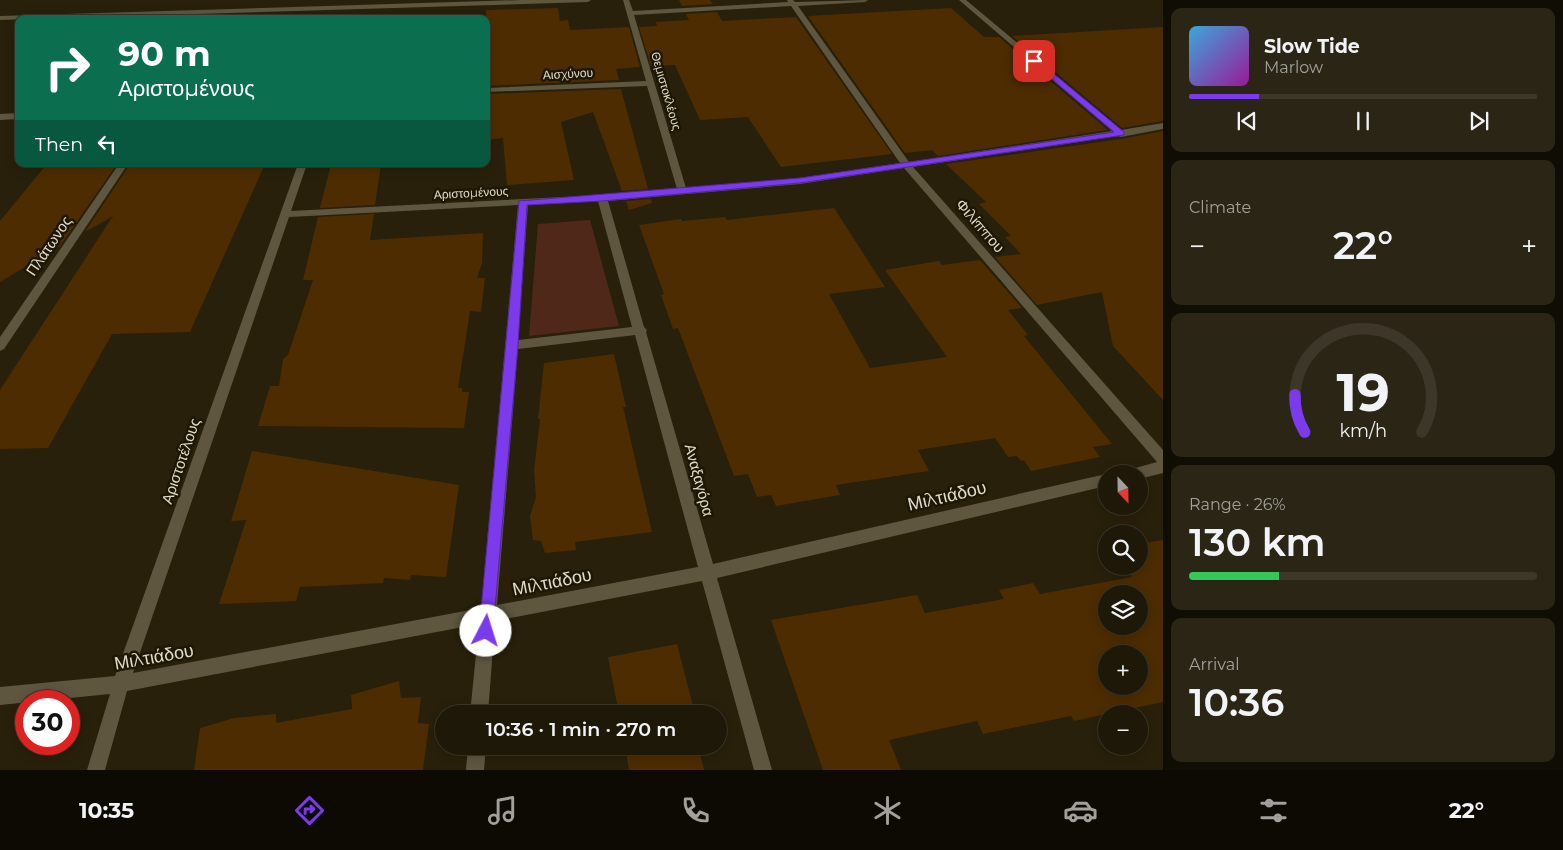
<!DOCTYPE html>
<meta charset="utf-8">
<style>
:root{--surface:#1e1808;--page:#2b2516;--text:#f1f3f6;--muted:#a1a09c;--line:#3c3729;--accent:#7c3aed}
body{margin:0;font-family:Montserrat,sans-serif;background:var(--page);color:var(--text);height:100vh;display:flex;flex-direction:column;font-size:19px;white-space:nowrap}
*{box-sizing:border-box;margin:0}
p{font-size:16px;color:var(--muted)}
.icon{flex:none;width:28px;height:28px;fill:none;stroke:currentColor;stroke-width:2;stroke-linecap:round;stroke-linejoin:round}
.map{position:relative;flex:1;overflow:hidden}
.side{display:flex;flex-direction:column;gap:8px;padding:8px;background:#100d04;width:400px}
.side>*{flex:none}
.hud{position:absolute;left:15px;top:15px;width:475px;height:152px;border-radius:10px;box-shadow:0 2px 12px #0003,0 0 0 1px var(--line);background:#0b6e4f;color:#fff;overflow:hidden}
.needle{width:32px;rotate:158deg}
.fabs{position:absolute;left:1098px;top:465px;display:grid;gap:10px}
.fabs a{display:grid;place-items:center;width:50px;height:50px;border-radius:50%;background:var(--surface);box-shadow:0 2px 12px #0003,0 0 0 1px var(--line);font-size:25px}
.speed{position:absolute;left:15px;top:690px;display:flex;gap:10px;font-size:25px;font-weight:700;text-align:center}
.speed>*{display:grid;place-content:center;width:65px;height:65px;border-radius:50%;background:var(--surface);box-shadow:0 2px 12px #0003,0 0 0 1px var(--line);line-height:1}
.speed .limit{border:8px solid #d22;background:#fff;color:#111}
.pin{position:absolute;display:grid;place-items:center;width:42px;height:42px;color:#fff;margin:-21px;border-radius:10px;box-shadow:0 2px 8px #0006}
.me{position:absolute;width:55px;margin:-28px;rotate:5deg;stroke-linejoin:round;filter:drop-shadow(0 0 4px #0008)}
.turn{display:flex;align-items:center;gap:18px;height:105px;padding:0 20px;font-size:22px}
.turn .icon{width:65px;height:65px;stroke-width:2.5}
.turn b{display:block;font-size:35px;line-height:42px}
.then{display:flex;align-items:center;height:48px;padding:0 20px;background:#0003;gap:10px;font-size:19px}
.big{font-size:38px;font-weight:600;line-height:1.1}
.side .tile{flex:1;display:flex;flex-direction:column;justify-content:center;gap:8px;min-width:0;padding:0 18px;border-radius:10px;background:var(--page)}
.side .dial{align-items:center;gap:0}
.dial svg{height:130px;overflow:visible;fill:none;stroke:var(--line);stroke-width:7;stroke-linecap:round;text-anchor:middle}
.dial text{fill:var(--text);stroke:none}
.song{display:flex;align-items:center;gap:15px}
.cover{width:60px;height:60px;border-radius:8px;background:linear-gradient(135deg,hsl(200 70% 55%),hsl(300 70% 35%))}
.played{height:5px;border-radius:2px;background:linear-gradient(90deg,var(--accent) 20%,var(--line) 20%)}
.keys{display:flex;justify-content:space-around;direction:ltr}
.heat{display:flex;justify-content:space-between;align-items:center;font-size:28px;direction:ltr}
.charge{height:8px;border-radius:4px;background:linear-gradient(90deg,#34c759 26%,var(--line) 0)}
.trip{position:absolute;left:435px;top:705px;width:292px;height:50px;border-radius:25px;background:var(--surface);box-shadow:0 2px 12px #0003,0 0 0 1px var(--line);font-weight:600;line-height:50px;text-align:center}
.tabs{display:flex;height:80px;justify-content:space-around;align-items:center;background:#0c0a03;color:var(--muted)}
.tabs .icon{width:35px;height:35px}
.tabs .current{color:var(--accent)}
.tabs b{font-size:22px;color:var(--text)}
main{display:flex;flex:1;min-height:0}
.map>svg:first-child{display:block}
</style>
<main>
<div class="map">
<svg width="1163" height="770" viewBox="0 0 1163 770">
<rect width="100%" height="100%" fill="#28200a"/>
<polygon fill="#4f281a" points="590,220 619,326 529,336 538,224"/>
<g fill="#4d2c02" fill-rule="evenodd">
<polygon points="679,0 710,0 713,4 682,6"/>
<polygon points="558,8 560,21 568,20 570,30 629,27 640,67 616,69 619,80 486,86 486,10"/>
<polygon points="951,8 984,37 999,37 1108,130 938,156 932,150 905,153 808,16"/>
<polygon points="717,12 722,21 796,17 892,154 781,167 748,117 700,120 675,65 651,66 639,27 657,26 656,22 689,20 686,14"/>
<polygon points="1163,27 1163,121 1122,128 1012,36"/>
<polygon points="621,89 648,189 622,191 593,112 561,122 574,180 507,185 503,138 486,140 486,94"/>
<polygon points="1163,131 1163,400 1113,346 1102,292 1037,305 995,257 1021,254 1005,237 1011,236 979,204 986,202 946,164 1121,139"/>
<polygon points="47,164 117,164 60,246 0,282 0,221"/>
<polygon points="130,164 265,164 190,332 112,334 48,448 0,449 0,390 113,216 85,232"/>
<polygon points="331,164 381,164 375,205 320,208"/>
<polygon points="651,199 652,203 629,210 626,201"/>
<polygon points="834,208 885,287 829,294 870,368 947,357 885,270 939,261 942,265 980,260 1022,308 1008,310 1028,335 1024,336 1112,444 1093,447 1100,457 1031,471 1024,460 1021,461 1017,456 1008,457 995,438 918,450 929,471 836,485 840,495 776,506 771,495 757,497 748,474 734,476 678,328 673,329 661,295 664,294 639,225 681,219 682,221 725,217 727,220"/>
<polygon points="374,214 370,240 483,233 482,263 477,278 485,278 481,312 470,311 458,388 462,388 462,392 469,392 464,428 258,426 270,386 279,386 283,359 288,355 313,280 303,280 318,217"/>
<polygon points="614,354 626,407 623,407 652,532 575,542 576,550 545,553 541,541 533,540 530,516 536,497 534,470 540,419 538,419 544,363"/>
<polygon points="252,451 459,485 446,577 411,575 410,580 384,578 383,583 300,587 296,601 219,604 246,520 231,521"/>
<path d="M1163 540V702L1074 721 1071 716 983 734 977 721 889 740 901 770H823L771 620 917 595 925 613 1004 599 999 590 1033 583 1040 594 1132 577 1124 566H1139V544ZM1106 594H1139V626H1106ZM1106 654H1139V686H1106Z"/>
<polygon points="677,644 695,714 619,714 608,657"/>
<polygon points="399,681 401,698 421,697 418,723 429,724 423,770 194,770 200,728 234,718 276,714 276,723 352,709 351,695"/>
<polygon points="625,746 698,746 704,770 629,770"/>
</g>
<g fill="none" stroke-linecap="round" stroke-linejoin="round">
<g fill="#5e563f" fill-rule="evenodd">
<polygon points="521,0 591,0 588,2 0,20 0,16"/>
<path d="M623 0H629L633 11 788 2 787 0H793L795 2 868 0 865 2 798 6 909 162 1112 131 959 0H966L1121 130 1163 123V129L1121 137 1118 136 913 167 1163 450V473L1139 479V474H1126L1128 470 1157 462 904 168 800 184 608 201 644 327 647 330 646 332 713 564 1106 474V486L717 578 772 770H754L702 581 495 621 488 714H470L479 624 127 691 105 770H87L110 694 0 705V687L115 676 298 164H307L291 211 602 195 677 189 647 86 486 92V88L646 81ZM791 6 900 163 800 178 686 188 634 15ZM598 201 632 327 518 340 528 205ZM518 205 481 608 133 673 289 217ZM635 335 698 567 497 605 518 349Z"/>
<polygon points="19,113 19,119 0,120 0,114"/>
<polygon points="119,164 128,164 4,349 0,351 0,337"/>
<polygon points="468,746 486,746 484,770 466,770"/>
</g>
</g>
<polygon fill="#7c3aed" stroke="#51269a" points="1032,59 1036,59 1124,132 1124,135 800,183 602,201 527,205 518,345 493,631 491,636 486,638 481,636 479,631 519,201 800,178 1114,132 1032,62"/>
<g text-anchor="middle" stroke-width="5" stroke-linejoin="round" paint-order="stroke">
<g font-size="12" fill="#e0dbce" stroke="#1e1703">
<text transform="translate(568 74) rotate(-3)" y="4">Αισχύνου</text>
<text transform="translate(666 91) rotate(74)" y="4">Θεμιστοκλέους</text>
<text transform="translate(471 193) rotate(-3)" y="4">Αριστομένους</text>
</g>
<g font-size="15" fill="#e0dbce" stroke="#1e1703">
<text transform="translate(980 226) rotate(49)" y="5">Φιλίππου</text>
<text transform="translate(49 246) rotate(-56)" y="5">Πλάτωνος</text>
<text transform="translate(181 461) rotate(-71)" y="5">Αριστοτέλους</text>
<text transform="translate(699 480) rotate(75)" y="5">Αναξαγόρα</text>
</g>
<g font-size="18" fill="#e0dbce" stroke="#1e1703">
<text transform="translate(947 496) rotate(-13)" y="6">Μιλτιάδου</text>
<text transform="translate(552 582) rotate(-11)" y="6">Μιλτιάδου</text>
<text transform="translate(154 657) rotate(-10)" y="6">Μιλτιάδου</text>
</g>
</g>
</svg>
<div class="fabs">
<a><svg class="needle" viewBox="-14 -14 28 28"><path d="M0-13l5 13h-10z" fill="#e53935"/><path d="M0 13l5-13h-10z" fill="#a1a09c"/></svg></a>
<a><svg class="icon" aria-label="search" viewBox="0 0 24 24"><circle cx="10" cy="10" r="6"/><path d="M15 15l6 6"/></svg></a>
<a><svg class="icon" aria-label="layers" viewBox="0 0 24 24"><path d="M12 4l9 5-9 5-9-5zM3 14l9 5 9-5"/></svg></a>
<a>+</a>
<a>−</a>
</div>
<div class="speed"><div class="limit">30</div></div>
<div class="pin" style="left:1034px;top:61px;background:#d93025"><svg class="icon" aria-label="arrive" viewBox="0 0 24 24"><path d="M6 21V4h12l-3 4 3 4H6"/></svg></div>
<svg class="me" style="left:486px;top:631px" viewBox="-20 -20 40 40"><circle r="19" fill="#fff"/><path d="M0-13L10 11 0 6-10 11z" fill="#7c3aed"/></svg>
<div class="trip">10:36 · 1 min · 270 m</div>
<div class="hud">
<div class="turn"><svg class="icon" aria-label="right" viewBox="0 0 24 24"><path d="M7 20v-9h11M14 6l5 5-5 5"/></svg><div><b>90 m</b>Αριστομένους</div></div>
<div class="then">Then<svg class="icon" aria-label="left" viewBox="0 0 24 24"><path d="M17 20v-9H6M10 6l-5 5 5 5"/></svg></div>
</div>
</div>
<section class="side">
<div class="tile">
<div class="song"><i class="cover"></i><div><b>Slow Tide</b><p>Marlow</p></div></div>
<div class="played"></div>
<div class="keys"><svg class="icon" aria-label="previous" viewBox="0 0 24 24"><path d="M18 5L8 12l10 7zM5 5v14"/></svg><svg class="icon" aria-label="pause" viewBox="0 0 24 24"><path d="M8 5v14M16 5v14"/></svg><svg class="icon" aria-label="next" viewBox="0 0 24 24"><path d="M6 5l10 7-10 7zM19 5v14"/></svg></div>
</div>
<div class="tile"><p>Climate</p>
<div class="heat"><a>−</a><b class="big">22°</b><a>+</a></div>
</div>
<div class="tile dial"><svg viewBox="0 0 100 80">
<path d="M14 69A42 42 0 1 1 86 69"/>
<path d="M14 69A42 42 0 0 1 8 46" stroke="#7c3aed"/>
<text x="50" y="56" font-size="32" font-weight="700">19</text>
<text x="50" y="72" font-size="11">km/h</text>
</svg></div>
<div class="tile"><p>Range · 26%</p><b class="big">130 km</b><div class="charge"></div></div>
<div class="tile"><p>Arrival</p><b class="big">10:36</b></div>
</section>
</main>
<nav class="tabs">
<b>10:35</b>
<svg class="icon current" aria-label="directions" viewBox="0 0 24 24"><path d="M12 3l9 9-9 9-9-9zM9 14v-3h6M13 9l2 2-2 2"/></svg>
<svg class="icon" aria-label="music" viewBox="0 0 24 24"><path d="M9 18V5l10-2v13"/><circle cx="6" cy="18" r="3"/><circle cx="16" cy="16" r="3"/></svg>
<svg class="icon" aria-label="phone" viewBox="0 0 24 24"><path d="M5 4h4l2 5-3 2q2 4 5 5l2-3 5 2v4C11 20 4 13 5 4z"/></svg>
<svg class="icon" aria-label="climate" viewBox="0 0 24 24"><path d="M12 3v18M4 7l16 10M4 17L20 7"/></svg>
<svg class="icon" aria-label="car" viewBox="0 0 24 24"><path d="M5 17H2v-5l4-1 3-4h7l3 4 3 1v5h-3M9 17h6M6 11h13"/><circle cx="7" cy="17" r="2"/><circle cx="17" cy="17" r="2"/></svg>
<svg class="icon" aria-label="filters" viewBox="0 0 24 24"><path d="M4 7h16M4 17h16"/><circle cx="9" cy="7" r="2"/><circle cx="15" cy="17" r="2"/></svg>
<b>22°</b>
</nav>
